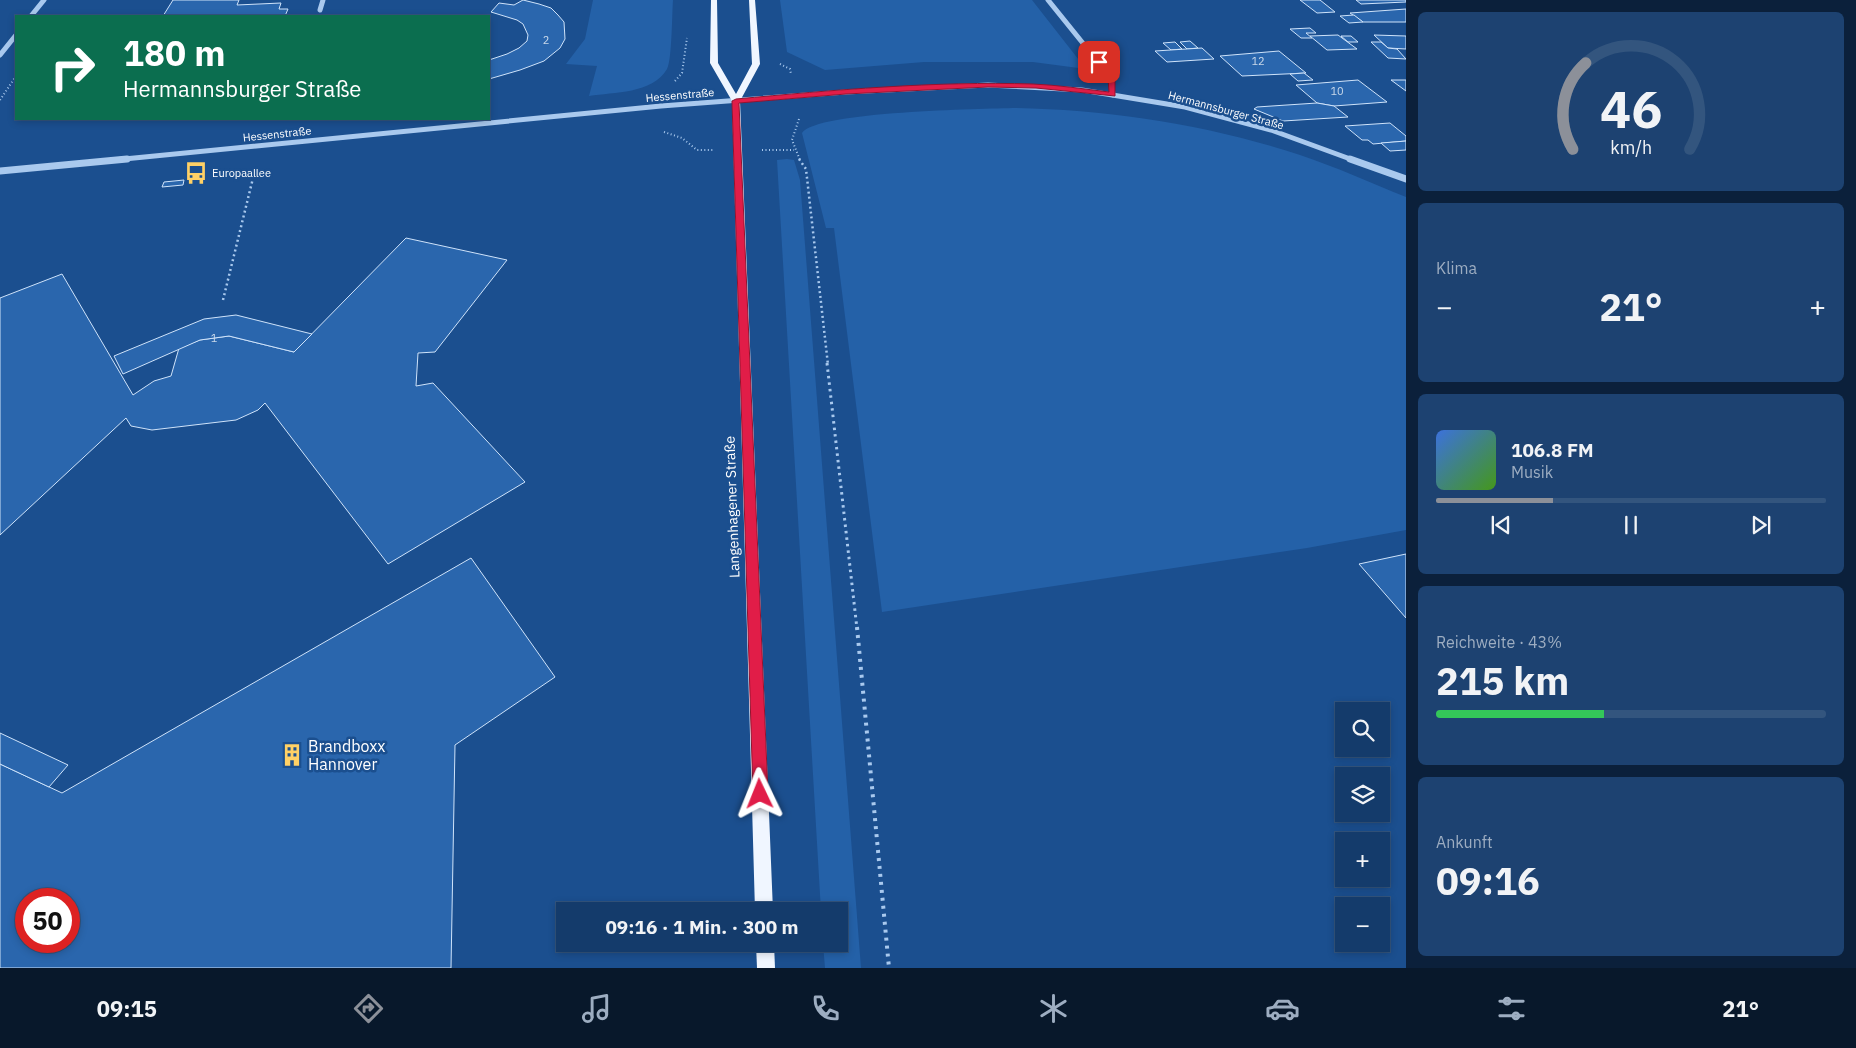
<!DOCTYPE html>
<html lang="de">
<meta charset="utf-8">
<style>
:root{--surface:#143b6b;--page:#1d4271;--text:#f1f3f6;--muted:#9dadc1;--line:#33557e;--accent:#8c9099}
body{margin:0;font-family:"IBM Plex Sans",sans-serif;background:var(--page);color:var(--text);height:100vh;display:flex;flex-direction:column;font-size:19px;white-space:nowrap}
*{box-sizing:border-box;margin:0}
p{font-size:16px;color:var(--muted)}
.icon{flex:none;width:28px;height:28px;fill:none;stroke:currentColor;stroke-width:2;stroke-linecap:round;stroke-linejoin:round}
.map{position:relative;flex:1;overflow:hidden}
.side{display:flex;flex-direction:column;gap:12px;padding:12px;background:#0b203b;width:450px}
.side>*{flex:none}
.banner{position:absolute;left:15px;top:15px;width:475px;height:105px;border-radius:0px;box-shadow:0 2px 8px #0003,0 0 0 1px var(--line);background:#0b6e4f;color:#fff;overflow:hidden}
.fabs{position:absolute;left:1335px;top:702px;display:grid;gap:10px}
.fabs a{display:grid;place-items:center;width:55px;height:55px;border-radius:0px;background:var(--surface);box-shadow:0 2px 8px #0003,0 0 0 1px var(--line);font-size:25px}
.speed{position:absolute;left:15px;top:888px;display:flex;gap:10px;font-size:25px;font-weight:700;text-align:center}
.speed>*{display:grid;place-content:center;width:65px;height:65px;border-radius:50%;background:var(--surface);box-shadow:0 2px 8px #0003,0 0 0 1px var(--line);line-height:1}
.speed .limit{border:8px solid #d22;background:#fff;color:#111}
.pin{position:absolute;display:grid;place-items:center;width:42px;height:42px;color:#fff;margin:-21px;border-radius:10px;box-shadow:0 2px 8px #0006}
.me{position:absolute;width:55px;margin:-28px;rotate:358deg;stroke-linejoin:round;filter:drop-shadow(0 0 4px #0008)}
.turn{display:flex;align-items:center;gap:18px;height:105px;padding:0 25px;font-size:22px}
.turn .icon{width:65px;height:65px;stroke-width:2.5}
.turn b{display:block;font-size:35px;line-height:42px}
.big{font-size:38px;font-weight:700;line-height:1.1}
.side .tile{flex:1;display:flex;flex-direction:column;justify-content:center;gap:8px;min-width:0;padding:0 18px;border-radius:8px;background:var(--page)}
.side .dial{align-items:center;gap:0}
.dial svg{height:130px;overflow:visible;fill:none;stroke:var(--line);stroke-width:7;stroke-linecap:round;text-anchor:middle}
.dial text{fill:var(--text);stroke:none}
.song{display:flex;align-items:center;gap:15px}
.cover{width:60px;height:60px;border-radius:8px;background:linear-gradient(135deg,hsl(220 70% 55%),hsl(100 70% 35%))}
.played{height:5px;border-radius:2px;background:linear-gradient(90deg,var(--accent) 30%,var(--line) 30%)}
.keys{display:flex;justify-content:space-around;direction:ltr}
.heat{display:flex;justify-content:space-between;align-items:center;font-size:28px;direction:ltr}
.charge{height:8px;border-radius:4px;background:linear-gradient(90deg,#34c759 43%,var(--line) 0)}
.trip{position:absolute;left:556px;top:902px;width:292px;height:50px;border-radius:0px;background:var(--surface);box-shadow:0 2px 8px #0003,0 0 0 1px var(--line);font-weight:700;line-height:50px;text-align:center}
.dock{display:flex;height:80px;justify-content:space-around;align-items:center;background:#08182b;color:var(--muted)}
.dock .icon{width:35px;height:35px}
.dock .selected{color:var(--accent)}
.dock b{font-size:22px;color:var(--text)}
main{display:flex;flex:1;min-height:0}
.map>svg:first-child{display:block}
</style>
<main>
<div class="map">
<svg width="1406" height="968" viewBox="0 0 1406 968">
<rect width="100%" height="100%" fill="#1b4f8f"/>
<g fill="#2461a8">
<path d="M593 0H673C672 13 672 61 667 69 652 94 614 92 589 96L597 66 566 64 585 39Z"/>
<polygon points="780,0 1032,0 1086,69 1033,62 924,62 825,70 787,52"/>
<path d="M1016 108C1111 110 1209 125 1300 155 1336 167 1371 183 1406 197V530L1307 548 882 612 834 228H826L802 133C817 111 983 109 1016 108Z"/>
<polygon points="787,159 794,160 800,180 861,968 825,968 823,944 840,944 840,911 821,911 777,160"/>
</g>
<g fill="#2a66ad" stroke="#cfe3fa" fill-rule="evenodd">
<polygon points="173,0 239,0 237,5 281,3 279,9 288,9 285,16 163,16"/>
<polygon points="523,0 539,4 551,8 558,15 564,22 565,39 560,48 544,61 520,70 489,79 489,60 507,54 519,48 527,41 528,35 523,24 517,20 491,12 499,3 514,5"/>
<polygon points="1300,0 1320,0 1335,12 1317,13"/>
<polygon points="1356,0 1406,0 1406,2 1361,4"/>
<polygon points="1406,9 1406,22 1363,22 1350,13"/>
<polygon points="1354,15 1363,22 1349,23 1340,16"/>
<polygon points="1310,28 1316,33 1306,33 1312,38 1301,38 1290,29"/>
<polygon points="1338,35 1357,49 1327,50 1310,36"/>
<polygon points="1374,35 1406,36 1406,49 1388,48"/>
<polygon points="1341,36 1351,36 1358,42 1348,42"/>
<polygon points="1190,41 1198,48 1187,49 1180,42"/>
<polygon points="1175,42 1182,49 1171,50 1163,43"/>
<polygon points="1371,42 1381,42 1388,48 1397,49 1406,59 1388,58"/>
<polygon points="1202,48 1214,59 1167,62 1155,51"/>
<polygon points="1279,51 1306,73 1242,76 1220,56"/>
<polygon points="1304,73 1313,80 1298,81 1290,74"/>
<polygon points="1358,80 1387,102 1334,106 1317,103 1296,85"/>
<polygon points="1391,80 1406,80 1406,91"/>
<polygon points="1317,103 1334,106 1348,117 1283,121 1254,109 1257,107"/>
<polygon points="1390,123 1406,136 1406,141 1373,144 1368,140 1362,140 1345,126"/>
<polygon points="1406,141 1406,150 1390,151 1381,143"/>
<polygon points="184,180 183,185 162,187 164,182"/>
<polygon points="406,238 507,260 435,352 418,353 416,386 433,383 525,482 388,564 265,403 258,410 236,420 152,430 131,426 126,418 0,535 0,298 62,274 133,395 154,381 171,376 179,348 200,340 229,336 294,352"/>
<polygon points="236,315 312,334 294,352 229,336 200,340 123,374 114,356 204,319"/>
<polygon points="1406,554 1406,618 1359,564"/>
<path d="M471 558 555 677 455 745 451 968H0V764L62 793ZM26 899H69V941H26Z"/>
<polygon points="0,733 68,765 49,787 0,764"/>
</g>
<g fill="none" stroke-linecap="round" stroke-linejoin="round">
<g stroke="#a9c9ee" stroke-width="2" stroke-dasharray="1 2.5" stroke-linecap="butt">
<polyline points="780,64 790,69 791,74"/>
<polyline points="675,81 682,73 687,38"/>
<polyline points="0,100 16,76"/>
<polyline points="799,119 792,140 800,160"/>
<polyline points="664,132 682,138 697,150 714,150"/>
<polyline points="762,150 794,150"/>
</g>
<g stroke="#a9c9ee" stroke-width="2.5" stroke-dasharray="2 3" stroke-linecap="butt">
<polyline points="799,159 806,169 828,365"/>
<polyline points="223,300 255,170"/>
</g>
<polyline stroke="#a9c9ee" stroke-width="3" stroke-dasharray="2.5 4" stroke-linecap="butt" points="827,363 857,629"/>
<polyline stroke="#a9c9ee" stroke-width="4" stroke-dasharray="3 5" stroke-linecap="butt" points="857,627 889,968"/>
<g stroke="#a9c9ee" stroke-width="5">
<polyline points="1048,0 1111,78 1113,95"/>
<polyline points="320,10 323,0"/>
<polyline points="31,16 44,0"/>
<polyline points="0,55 16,35"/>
<polyline points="114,160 661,106 846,92 988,85 1082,90 1185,107 1271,130 1353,160"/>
</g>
<g stroke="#a9c9ee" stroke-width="7">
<polyline points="1350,159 1406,179"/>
<polyline points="0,171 127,159"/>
</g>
<g fill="#f0f6ff" fill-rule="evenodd">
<polygon points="711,0 717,0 718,63 736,94 752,64 749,0 755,0 760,64 740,101 773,911 755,911 732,101 710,63"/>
<polygon points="756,944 774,944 775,968 757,968"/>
</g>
</g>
<path fill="#e11d48" stroke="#92132f" d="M1096 61H1101L1115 78V96L1036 88 988 87 846 94 739 103 768 794 765 799 760 801 755 799 753 794 732 101 736 99C834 90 934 81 1033 84 1058 85 1084 89 1109 92L1108 78 1095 62Z"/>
<defs>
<symbol id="bus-bare" viewBox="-9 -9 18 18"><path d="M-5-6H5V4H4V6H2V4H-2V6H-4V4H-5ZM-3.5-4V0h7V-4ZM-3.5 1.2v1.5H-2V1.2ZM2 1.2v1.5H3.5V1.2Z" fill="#ffd166" stroke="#1b4f8f" stroke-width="2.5" paint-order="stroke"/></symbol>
<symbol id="building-bare" viewBox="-9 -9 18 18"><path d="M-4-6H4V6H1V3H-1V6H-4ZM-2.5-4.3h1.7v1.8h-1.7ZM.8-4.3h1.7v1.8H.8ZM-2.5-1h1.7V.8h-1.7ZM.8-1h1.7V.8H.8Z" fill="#ffd166" stroke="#1b4f8f" stroke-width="2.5" paint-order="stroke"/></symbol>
</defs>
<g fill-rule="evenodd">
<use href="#bus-bare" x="180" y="157" width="32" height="32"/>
<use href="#building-bare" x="276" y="739" width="32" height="32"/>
</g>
<g text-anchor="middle" stroke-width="5" stroke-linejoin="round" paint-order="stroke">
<g font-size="11" fill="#cad9ea">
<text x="546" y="44">2</text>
<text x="1258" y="65">12</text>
<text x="1337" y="95">10</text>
<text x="214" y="342">1</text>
</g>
<g font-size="11" fill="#fff" stroke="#1b4f8f">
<text transform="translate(680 95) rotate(-5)" y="4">Hessenstraße</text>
<text transform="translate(1226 110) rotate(15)" y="4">Hermannsburger Straße</text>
<text transform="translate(277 134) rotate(-6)" y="4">Hessenstraße</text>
</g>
<g font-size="11" fill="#fff" stroke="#1b4f8f" text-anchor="start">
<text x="212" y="177">Europaallee</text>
</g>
<g font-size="14" fill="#fff" stroke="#1b4f8f">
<text transform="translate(732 507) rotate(-92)" y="5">Langenhagener Straße</text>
</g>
<g font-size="16" fill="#fff" stroke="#1b4f8f" text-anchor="start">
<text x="308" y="752">Brandboxx<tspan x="308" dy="18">Hannover</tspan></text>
</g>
</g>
</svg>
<div class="fabs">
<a><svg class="icon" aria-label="search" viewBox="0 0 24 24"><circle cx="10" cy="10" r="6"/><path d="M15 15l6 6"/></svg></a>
<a><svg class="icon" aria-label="layers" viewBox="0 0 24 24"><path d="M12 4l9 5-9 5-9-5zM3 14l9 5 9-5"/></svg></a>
<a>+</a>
<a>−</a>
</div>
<div class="speed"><div class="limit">50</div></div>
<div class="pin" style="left:1099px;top:62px;background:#d93025"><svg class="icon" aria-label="arrive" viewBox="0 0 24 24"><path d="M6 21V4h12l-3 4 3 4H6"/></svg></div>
<svg class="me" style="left:760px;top:794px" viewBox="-20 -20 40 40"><path d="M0-17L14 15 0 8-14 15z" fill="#e11d48" stroke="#fff" stroke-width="4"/></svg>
<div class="trip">09:16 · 1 Min. · 300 m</div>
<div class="banner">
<div class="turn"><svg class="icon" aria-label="right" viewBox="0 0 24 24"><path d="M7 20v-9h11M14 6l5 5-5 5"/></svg><div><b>180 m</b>Hermannsburger Straße</div></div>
</div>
</div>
<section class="side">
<div class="tile dial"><svg viewBox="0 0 100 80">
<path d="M14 69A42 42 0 1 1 86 69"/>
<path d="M14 69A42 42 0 0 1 22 16" stroke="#8c9099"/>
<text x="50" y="56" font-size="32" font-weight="700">46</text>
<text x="50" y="72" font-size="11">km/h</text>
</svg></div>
<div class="tile"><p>Klima</p>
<div class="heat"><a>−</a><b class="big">21°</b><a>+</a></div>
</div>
<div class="tile">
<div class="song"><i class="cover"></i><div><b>106.8 FM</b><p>Musik</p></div></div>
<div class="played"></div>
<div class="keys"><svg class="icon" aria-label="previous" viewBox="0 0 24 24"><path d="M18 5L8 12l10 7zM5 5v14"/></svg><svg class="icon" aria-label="pause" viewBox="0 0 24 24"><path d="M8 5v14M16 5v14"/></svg><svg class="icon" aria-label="next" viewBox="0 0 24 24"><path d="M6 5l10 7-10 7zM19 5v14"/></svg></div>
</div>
<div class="tile"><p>Reichweite · 43%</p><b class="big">215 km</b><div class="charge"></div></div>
<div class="tile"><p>Ankunft</p><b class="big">09:16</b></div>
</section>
</main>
<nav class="dock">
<b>09:15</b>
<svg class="icon selected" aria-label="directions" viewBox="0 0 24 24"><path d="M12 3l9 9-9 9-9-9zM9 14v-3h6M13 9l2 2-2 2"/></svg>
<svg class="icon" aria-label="music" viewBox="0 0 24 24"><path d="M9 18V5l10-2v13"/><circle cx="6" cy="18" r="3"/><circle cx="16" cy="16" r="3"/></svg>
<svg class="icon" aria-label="phone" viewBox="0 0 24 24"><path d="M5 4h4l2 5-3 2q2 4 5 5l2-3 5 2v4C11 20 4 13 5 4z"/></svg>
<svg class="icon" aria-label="climate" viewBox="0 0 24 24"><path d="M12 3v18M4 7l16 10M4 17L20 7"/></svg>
<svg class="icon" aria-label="car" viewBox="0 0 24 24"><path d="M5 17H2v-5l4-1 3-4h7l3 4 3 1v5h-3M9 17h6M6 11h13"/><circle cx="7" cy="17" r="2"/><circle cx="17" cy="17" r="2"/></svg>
<svg class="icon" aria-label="filters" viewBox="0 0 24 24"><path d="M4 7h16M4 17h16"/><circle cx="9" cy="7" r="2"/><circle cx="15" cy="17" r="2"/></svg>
<b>21°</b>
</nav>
